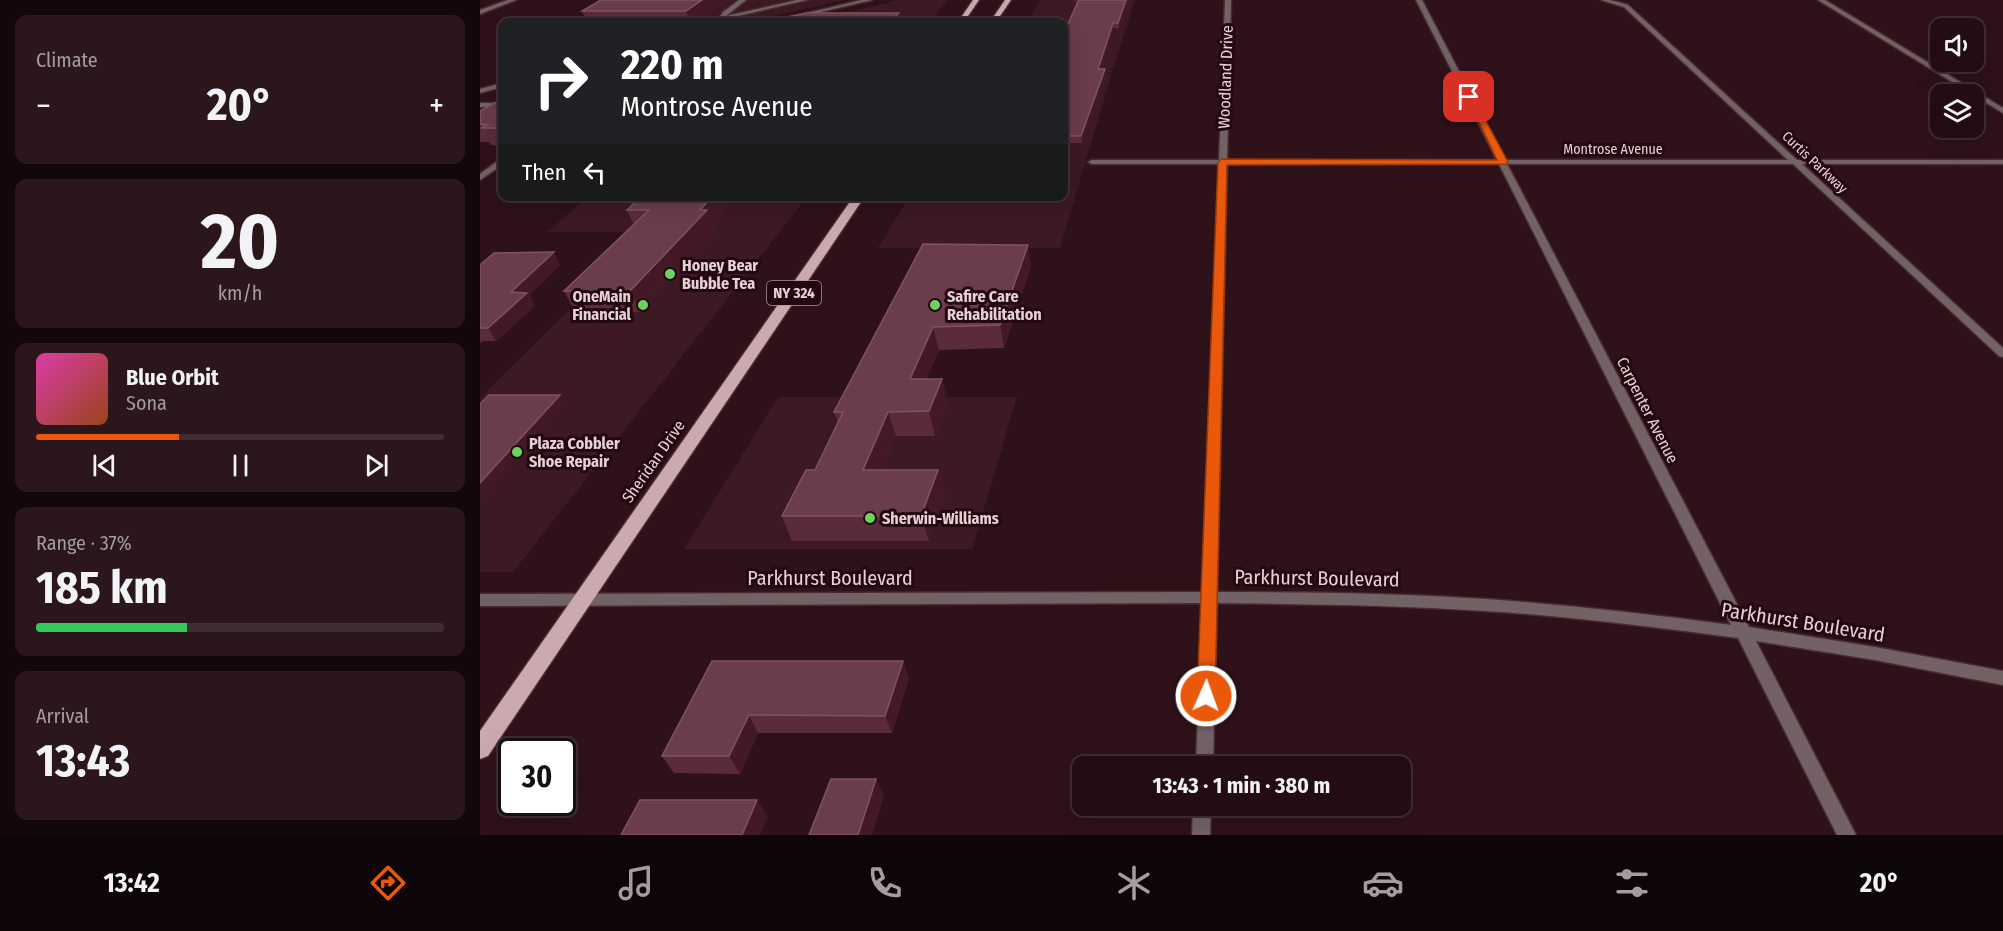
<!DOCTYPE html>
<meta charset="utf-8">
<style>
:root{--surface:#230d13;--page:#2b161c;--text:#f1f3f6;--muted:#a39ca0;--line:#402d33;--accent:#ea580c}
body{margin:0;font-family:"Fira Sans Condensed",sans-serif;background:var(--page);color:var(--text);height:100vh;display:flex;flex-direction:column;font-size:22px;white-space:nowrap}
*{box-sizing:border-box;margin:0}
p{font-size:20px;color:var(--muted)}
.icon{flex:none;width:33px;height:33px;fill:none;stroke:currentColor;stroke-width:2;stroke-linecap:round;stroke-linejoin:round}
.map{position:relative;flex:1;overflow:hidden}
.side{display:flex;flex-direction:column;gap:15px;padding:15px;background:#13070a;width:480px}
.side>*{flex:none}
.top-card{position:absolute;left:18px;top:18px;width:570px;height:183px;border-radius:12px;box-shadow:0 6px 24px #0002,0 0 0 2px var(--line);background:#202124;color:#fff;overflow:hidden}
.controls{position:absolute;left:1450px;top:18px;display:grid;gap:12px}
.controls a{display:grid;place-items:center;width:54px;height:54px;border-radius:12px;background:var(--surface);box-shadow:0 6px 24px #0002,0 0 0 2px var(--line);font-size:30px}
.speed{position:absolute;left:18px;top:738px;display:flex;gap:12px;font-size:30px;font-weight:700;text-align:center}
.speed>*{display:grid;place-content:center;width:78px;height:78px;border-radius:50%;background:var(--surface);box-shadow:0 6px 24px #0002,0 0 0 2px var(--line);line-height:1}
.speed .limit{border:3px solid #111;border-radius:9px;background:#fff;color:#111}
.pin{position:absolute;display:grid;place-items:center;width:51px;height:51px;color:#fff;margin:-26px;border-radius:12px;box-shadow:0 3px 9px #0006}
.me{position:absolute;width:66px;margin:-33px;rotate:2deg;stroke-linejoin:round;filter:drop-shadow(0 0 4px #0008)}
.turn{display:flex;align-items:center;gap:21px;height:126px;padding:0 24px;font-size:27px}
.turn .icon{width:78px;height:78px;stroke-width:2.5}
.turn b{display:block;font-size:42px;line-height:51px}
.then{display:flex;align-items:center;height:57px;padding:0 24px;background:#0003;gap:12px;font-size:22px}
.big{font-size:45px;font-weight:700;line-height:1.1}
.side .card{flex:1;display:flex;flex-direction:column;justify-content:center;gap:9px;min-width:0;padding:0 21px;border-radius:12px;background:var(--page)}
.side .dial{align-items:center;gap:0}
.dial b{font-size:78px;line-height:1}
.song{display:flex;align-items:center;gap:18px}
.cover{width:72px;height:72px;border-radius:9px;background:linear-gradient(135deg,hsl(320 70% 55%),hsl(20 70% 35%))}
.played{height:6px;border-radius:3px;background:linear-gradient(90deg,var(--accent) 35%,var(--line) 35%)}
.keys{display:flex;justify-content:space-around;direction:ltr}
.heat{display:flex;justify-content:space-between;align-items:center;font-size:33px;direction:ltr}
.charge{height:9px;border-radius:4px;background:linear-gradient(90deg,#34c759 37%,var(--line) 0)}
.trip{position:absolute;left:592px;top:756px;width:339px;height:60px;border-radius:12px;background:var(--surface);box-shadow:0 6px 24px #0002,0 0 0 2px var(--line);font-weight:700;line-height:60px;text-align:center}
.dock{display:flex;height:96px;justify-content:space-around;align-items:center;background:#0e0508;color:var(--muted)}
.dock .icon{width:42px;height:42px}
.dock .current{color:var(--accent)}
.dock b{font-size:27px;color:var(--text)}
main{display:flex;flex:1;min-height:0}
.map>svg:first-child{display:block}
</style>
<main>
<section class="side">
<div class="card"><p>Climate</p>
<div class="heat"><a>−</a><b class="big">20°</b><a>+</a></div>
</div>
<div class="card dial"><b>20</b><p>km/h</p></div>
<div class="card">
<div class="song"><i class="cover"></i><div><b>Blue Orbit</b><p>Sona</p></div></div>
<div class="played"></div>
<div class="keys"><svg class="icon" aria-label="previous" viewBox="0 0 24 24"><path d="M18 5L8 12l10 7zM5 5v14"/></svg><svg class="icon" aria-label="pause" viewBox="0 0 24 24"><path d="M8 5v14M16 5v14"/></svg><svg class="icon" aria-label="next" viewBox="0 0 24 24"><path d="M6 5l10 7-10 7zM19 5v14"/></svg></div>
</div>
<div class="card"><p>Range · 37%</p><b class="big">185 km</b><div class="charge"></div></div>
<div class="card"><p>Arrival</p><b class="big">13:43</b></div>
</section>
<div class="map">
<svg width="1523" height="835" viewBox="0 0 1523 835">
<rect width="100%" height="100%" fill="#2f1119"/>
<g fill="#3c1923">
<polygon points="135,0 365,0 266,22 96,22"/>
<polygon points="418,0 468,0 457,13 454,22 324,22"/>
<polygon points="560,0 655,0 632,72 584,72 584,22 547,22"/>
<polygon points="584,73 632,73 580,248 398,248 429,197 584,196"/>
<polygon points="108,197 327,197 33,572 0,572 0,398 168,232 67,232"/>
<polygon points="298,397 537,397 492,549 204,549"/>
</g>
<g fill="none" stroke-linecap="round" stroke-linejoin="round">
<defs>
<g id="service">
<polygon points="259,0 266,0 246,16 317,0 327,0 240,20 239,18 243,12"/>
<rect x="0" y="103" width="22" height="4"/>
<polygon points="19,160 22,160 22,165 0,180 0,174"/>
</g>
<g id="minor">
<polygon points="28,0 36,0 0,14 0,10"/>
<path d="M745 0H751L747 160H1017L936 0H942L1025 160H1308L1144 7 1121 0H1130L1148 5 1317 160H1523V164H1322L1523 348V357L1519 356 1313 164H1027L1269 627 1395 647 1523 671V685L1395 660 1276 641 1376 835H1357L1258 638C1174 627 1089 616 1005 611 915 605 826 604 737 603L733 766H716L722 603 0 606V594L722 592 739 164H612L608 162 612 160H739ZM747 164H1019L1251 625C1170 614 1088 605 1006 599 916 593 827 592 737 592Z"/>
<polygon points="1338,0 1345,0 1523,108 1523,113"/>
<polygon points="713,806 731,806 730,835 712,835"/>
</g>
<g id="tertiary">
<polygon points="382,0 392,0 297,22 289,22"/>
<polygon points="22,83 22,87 0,93 0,89"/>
</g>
<g id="primary">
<polygon points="493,0 499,0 484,22 478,22"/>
<polygon points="525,0 531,0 516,22 510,22"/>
<polygon points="374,196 385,196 8,756 0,759 0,731"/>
</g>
</defs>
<use href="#service" stroke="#492c33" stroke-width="3"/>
<use href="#minor" stroke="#492c33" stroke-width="3"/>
<use href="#tertiary" stroke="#492c33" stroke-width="3"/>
<use href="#primary" stroke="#492c33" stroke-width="3"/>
<use href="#service" fill="#736265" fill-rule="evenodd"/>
<use href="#minor" fill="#736265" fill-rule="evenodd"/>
<use href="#tertiary" fill="#736265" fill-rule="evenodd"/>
<use href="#primary" fill="#cca9b0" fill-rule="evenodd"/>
</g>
<g fill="#5c2b3a">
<polygon points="250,0 217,22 107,22 102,11"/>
<polygon points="595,0 648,0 639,28 633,28 621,69 626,75 602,143 584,143 584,32 597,2 595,2"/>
<polygon points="22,99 22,146 11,145 9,142 0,142 0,111"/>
<polygon points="162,196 258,196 233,224 235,230 160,312 95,312 84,291 154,225 147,210"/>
<polygon points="483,196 523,196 522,197 483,197"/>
<polygon points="443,244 551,266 524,348 459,350 446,379 468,403 455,436 416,436 402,470 458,470 465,495 449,541 312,541 302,516 335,470 358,423 354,412"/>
<polygon points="0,265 80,265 49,295 55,306 16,341 3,341 0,343"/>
<polygon points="232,661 429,678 412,733 278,733 260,774 194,773 182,756"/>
</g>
<g fill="#441926">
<polygon points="222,0 250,0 217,22 210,22 206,11"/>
<polygon points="646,0 648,0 639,28 638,23"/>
<polygon points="419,13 421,22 410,22"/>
<polygon points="633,23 633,28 619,75 618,69"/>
<polygon points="625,69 626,75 602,143 601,136"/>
<polygon points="233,196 258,196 233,224 235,230 160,312 150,291 220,210"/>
<polygon points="548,245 551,266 524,348 520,325"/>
<polygon points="74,252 80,265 49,295 55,306 16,341 8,328 31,292"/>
<polygon points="453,327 459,350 436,403 430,379"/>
<polygon points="462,379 468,403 455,436 449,411"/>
<polygon points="80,395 84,404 0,499 0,483"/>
<polygon points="408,412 416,436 392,494 383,470"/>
<polygon points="458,470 465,495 449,541 441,516"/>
<polygon points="423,661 429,678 412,733 405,716"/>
<polygon points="269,715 278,733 260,774 249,756"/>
<polygon points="396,779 404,796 392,835 378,835"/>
<polygon points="277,800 288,817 280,835 262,835"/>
</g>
<g fill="#6b3c4b" stroke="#7f5460" stroke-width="1.5">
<polygon points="121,0 222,0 206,11 102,11"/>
<polygon points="599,0 646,0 638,23 633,23 618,69 625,69 601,136 584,136 584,32"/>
<polygon points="327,13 419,13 410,22 284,22"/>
<polygon points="22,99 22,128 1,128 7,125 0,124 0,111"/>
<polygon points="162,196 233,196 220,210 227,210 150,291 84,291 169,210 147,210"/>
<polygon points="443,244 548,245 520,325 453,327 430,379 462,379 449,411 408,412 383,470 458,470 441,516 302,516 326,470 335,470 363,412 354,412"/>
<polygon points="74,252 31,292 47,293 8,328 0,328 0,265 14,253"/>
<polygon points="9,395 80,395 0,483 0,404"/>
<polygon points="232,661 423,661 405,716 269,715 249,756 182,756"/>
<polygon points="351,779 396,779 378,835 329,835"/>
<polygon points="160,800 277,800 262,835 141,835"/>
</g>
<polygon fill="#ea580c" stroke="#983908" stroke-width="1.5" points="986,95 993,97 1028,162 1026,164 747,165 735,696 733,702 726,704 720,702 717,696 738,162 742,159 1017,160"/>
<g fill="#6cd362" stroke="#240810" stroke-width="2">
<circle cx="190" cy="274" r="6"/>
<circle cx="163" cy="305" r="6"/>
<circle cx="455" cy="305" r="6"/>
<circle cx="37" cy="452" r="6"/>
<circle cx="390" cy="518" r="6"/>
</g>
<g text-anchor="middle" stroke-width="6" stroke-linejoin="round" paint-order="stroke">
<g font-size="14" fill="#e7d1d6" stroke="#240810">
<text x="1133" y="154">Montrose Avenue</text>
<text transform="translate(1335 162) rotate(43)" y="5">Curtis Parkway</text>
</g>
<rect fill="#240810" stroke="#ac959b" stroke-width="1.5" x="287" y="281" width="54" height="24" rx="4.5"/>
<g font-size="15" font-weight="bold" fill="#e7d1d6">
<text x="314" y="298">NY 324</text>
</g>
<g font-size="16" fill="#e7d1d6" stroke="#240810">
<text transform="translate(745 77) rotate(-88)" y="6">Woodland Drive</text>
<text transform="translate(1168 410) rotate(63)" y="6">Carpenter Avenue</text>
<text transform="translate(173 461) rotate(-55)" y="6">Sheridan Drive</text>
</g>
<g font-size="16" font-weight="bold" fill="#e7d1d6" stroke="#240810" text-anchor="start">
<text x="202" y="271">Honey Bear<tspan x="202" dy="18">Bubble Tea</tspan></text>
<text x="151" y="302" text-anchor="end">OneMain<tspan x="151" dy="18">Financial</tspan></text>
<text x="467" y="302">Safire Care<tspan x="467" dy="18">Rehabilitation</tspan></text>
<text x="49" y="449">Plaza Cobbler<tspan x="49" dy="18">Shoe Repair</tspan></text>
<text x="402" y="524">Sherwin-Williams</text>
</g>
<g font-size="20" fill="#e7d1d6" stroke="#240810">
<text x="350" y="585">Parkhurst Boulevard</text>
<text transform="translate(837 578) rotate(1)" y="7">Parkhurst Boulevard</text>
<text transform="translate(1323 622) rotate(9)" y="7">Parkhurst Boulevard</text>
</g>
</g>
</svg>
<div class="controls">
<a><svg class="icon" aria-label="sound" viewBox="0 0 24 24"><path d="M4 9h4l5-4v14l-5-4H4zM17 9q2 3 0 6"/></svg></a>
<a><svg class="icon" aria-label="layers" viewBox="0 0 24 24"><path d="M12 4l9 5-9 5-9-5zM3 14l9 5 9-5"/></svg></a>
</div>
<div class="speed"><div class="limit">30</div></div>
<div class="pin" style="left:989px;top:97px;background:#d93025"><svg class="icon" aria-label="arrive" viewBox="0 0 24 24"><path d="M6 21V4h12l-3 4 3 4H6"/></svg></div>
<svg class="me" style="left:726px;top:696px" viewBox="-20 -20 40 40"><circle r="17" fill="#ea580c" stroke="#fff" stroke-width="3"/><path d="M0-11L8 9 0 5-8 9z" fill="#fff"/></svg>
<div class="trip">13:43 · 1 min · 380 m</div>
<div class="top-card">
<div class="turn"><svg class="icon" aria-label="right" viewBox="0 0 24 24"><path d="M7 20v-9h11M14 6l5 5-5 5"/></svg><div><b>220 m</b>Montrose Avenue</div></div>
<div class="then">Then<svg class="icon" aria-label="left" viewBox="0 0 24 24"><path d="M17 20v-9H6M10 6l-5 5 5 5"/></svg></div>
</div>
</div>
</main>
<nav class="dock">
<b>13:42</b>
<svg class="icon current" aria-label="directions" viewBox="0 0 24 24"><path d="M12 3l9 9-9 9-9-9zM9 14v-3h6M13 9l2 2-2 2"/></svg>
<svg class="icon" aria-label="music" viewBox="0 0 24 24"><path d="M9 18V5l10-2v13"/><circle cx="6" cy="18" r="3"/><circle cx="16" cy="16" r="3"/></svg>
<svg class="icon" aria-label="phone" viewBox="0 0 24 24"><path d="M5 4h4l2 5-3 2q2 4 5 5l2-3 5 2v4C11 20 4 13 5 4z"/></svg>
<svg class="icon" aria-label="climate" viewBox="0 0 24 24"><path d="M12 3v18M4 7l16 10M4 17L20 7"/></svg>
<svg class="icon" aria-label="car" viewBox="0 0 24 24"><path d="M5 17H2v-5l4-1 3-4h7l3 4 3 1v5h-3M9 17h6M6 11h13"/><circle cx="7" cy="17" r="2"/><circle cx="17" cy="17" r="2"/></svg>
<svg class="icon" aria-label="filters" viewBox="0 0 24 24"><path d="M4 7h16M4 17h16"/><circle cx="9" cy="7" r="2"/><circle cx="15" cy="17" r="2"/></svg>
<b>20°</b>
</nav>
